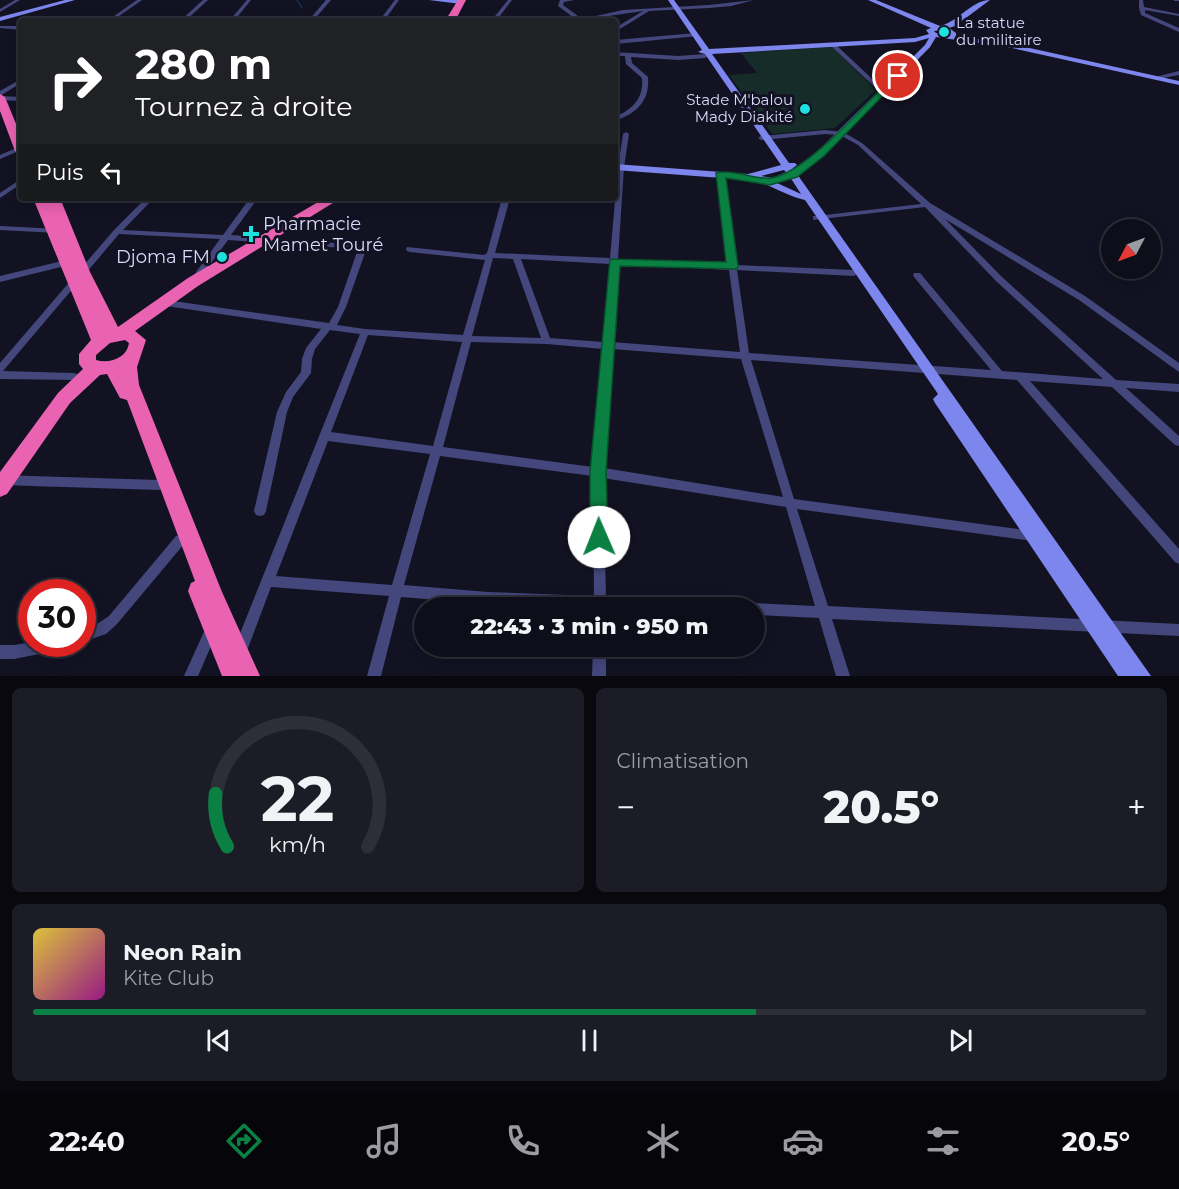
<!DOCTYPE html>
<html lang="fr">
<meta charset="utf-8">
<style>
:root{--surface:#0e0e1a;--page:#1c1c27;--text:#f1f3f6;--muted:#9b9ca2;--line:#2e2e39;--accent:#0b8043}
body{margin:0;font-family:Montserrat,sans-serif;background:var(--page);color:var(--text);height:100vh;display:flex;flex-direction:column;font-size:22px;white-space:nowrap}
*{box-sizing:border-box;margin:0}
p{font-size:20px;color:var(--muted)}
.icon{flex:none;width:33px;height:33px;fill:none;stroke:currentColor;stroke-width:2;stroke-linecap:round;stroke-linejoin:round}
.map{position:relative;height:676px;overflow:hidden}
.panel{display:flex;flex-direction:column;gap:12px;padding:12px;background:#08080e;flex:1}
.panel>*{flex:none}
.guide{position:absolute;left:18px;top:18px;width:600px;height:183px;border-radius:6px;box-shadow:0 3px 15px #0003,0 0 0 2px var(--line);background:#202124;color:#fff;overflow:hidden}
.needle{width:39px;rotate:229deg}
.buttons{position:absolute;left:1101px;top:219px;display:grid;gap:12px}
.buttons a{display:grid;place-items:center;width:60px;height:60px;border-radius:50%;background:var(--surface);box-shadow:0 3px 15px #0003,0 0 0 2px var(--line);font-size:30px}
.speed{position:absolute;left:18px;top:579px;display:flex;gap:12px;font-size:30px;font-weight:700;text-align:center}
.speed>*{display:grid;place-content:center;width:78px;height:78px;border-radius:50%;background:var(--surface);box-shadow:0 3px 15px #0003,0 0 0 2px var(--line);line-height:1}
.speed .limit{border:9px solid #d22;background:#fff;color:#111}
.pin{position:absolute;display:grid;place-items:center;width:51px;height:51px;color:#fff;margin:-26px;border:3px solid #fff;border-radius:50%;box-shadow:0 2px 6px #0007}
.me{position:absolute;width:66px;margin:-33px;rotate:359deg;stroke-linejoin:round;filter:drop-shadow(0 0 4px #0008)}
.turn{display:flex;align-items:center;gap:21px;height:126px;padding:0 18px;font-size:27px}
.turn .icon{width:78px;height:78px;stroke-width:2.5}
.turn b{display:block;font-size:42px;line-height:51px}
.then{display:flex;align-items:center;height:57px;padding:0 18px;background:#0003;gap:12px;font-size:22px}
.big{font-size:45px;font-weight:800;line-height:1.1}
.panel .widget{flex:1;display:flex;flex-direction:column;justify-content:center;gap:9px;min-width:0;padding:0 21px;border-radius:9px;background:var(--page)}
.panel .dial{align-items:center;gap:0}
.dial svg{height:156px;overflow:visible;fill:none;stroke:var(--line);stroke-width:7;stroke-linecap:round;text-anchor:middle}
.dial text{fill:var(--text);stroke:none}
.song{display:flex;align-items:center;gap:18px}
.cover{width:72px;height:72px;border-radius:9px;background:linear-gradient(135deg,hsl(50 70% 55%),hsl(310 70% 35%))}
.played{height:6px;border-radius:3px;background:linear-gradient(90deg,var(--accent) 65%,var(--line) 65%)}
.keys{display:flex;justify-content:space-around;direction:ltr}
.heat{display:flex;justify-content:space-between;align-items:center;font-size:33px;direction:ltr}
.panel .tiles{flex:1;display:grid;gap:12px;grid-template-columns:1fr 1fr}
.widget:last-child{grid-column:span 2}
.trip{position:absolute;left:414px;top:597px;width:351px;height:60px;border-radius:30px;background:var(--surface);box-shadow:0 3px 15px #0003,0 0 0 2px var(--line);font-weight:800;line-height:60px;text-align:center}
.tabs{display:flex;height:96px;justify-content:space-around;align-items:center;background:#06060a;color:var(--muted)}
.tabs .icon{width:42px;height:42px}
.tabs .on{color:var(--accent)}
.tabs b{font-size:27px;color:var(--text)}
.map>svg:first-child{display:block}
</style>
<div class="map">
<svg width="1179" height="676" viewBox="0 0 1179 676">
<rect width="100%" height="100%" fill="#131223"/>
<polygon fill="#152c29" points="832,47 876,90 835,128 772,134 729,75 757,73 741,53"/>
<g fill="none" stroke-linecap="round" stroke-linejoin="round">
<polyline stroke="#172f48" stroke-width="1.5" points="297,0 302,8"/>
<g fill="#43477c" fill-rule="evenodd">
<polygon points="15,0 20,0 0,12 0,9"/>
<polygon points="137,0 142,0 112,21 107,21"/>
<polygon points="203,0 208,0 185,21 180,21"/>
<polygon points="247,0 251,0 234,21 229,21"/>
<polygon points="326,0 331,0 313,21 308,21"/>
<polygon points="395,0 399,0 384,21 379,21"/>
<polygon points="508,0 512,0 496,21 491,21"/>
<polygon points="560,0 574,0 564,2 563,5 582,19 623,10 709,5 754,0 731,6 709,8 649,11 615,32 615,28 643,11 602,17 586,21 578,21 558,6"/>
<polygon points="1139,0 1143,0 1144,7 1179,14 1179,16 1145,10 1145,13 1179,28 1179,32 1141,15 1139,8"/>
<rect x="1174" y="0" width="5" height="1"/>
<polygon points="0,26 21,26 21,30 0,28"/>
<polygon points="696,33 699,35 698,36 615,44 615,40"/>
<polygon points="830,43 834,43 885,91 885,93 881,93 830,45"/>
<path d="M615 52 678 56 705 54 708 56 705 58 678 60 631 57 632 63 648 77C650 101 637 113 615 121V117C633 109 644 98 642 78L626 64 625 56H615Z"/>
<polygon points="1179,71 1179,75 1158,79 1155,77"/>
<polygon points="21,79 21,83 0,96 0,91"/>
<polygon points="0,96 21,97 21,101 0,100"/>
<path d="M825 130 843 132 862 143 930 203 1085 296 1179 363V372L1079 300 945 219 1002 277 1116 380 1179 384V392L1126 388 1179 436V446L1175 445 1112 387 1030 381 1179 549V564L1175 562 1017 380 751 360 794 499 1033 531 1037 532 1039 536 1037 540 1033 541 797 509 828 606 1179 624V636L832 619 850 676H836L819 618 754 615V608H748L750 605 754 603 815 606 786 507 603 478 606 597 717 602 721 604 723 608H564L488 604 401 597 381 676H367L389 596 271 587 245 656 240 658 235 656 233 651 360 334 330 330 315 349 312 359 311 373 293 397 287 412 266 511 264 515 260 516 256 515 254 511 277 412 286 392 301 372 302 359 306 348 321 329 166 306 162 303 166 300 329 323 338 307 358 249 228 240 198 281 195 282 191 279 220 239 119 234 3 371 74 373 77 374 79 377 77 380 0 379V363L114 230 146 198H154L123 230 223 235 250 198H258L231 235 360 245H363L366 250 346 307 337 325 365 329 463 335 485 260 410 252 407 251 406 249 407 247 484 255 487 253 502 198H510L495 253 610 258 618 167 623 134 626 132 629 134 624 167 618 259 728 264 717 175 720 173 723 175 736 265 854 270 858 273 854 276 737 270 749 353 991 370 914 277 913 275 914 273H920L1002 371 1103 379 996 281 925 207 813 220V216H816L921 204 858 145 840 135 825 134 761 140 758 138 761 136ZM493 258 513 259 541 338 472 336ZM521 259 610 264 603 342 550 338ZM618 264 729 270 740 352 612 342ZM368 335 462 342 433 446 331 432ZM471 342 547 344 603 349 593 467 443 447ZM612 349 741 359 783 497 604 468ZM328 441 430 454 392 585 276 576ZM440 456 593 476 594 596 488 592 404 585Z"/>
<polygon points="21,146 21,150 0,159 0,155"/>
<polygon points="21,179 21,184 0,198 0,193"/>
<polygon points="0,226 58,229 62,231 58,233 0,230"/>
<polygon points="66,260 70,263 69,265 0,282 0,276"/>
<polygon points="0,475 159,480 163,482 164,485 163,488 159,490 0,485"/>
<polygon points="180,535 184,536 186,540 184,544 117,624 106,634 82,642 82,629 97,624 109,616 176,536"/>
<polygon points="212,624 217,625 218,630 198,676 184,676 207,625"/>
<polygon points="32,642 66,644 65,649 60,650 14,659 0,659 0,645 14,645"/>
<polygon points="593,646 606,646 606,676 592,676"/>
</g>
<g fill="#7c86ed" fill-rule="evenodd">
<polygon points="65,0 75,0 0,21 0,17"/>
<polygon points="429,0 459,0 464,2 461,4"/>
<path d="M668 0H674L709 49 915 38 929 34 926 30 931 28 868 0H876L940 26C958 22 972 0 990 0L955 26 949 28 956 33V36L1012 44 1179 81V85L1012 48 936 37 930 47 823 156 797 174 1151 676H1118L935 403 933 399 938 394 805 200C785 196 769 183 749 180L615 170V164L748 174 781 165 705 54 698 52 702 50ZM942 30 949 34 936 33 934 31ZM929 38 925 45 817 152 794 169 793 168 797 165 795 163H789L712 54 915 42ZM784 170 786 172 773 178 761 176ZM790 177 801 194 777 183Z"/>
</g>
<g fill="#ea63b3" fill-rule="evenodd">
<polygon points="458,0 466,0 455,21 445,21"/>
<polygon points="0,94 5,97 21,136 21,155 15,151 0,111"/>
<path d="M33 198H60L90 272 118 327 188 278 325 198H341L198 286 135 331 146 340 137 367 139 385 222 592 260 676H222L188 591 191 583 195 581 127 400 120 398 107 374 100 375 70 403 7 494 0 497V472L58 393 83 369 79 364V354L91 340ZM125 340 129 343C127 358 110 364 96 360V355L110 343Z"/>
</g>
</g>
<path fill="#0b8043" stroke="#07532c" stroke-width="1.5" d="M895 75 902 76 824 156 797 177 770 185 726 178 738 266 737 269 620 266 606 472 608 537 605 543 599 545 593 543 590 537V472L610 259 726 262 716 173C735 169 756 180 771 178 807 173 868 101 895 75Z"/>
<g fill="#1ee0de" stroke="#131223" stroke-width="2">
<circle cx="944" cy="32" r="6"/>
<circle cx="805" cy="109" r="6"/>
<path d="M248 225h6v6h6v6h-6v6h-6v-6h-6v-6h6z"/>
<circle cx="222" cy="257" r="6"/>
</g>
<g text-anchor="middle" stroke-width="6" stroke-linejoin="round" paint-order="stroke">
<g font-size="15" fill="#d9d9fa" stroke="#131223" text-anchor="start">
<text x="956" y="28">La statue<tspan x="956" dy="17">du militaire</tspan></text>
<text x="793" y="105" text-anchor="end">Stade M'balou<tspan x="793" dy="17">Mady Diakité</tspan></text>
</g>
<g font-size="18" fill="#d9d9fa" stroke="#131223" text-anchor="start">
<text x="263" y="230">Pharmacie<tspan x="263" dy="21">Mamet Touré</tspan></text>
<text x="210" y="263" text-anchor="end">Djoma FM</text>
</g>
</g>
</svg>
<div class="buttons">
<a><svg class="needle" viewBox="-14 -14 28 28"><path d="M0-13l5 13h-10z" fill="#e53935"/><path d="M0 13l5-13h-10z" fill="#9b9ca2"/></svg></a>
</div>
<div class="speed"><div class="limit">30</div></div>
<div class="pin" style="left:898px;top:76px;background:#d93025"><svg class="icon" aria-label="arrive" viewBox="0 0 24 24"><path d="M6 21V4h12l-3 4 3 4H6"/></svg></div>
<svg class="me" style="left:599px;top:537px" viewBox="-20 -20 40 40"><circle r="19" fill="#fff"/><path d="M0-13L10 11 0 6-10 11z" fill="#0b8043"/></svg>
<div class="trip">22:43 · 3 min · 950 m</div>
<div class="guide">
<div class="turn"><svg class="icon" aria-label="right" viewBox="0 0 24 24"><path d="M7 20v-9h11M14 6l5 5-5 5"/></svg><div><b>280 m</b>Tournez à droite</div></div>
<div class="then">Puis<svg class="icon" aria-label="left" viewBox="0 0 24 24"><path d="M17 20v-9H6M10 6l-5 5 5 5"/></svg></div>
</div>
</div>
<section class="panel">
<div class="tiles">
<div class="widget dial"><svg viewBox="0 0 100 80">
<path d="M14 69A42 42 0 1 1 86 69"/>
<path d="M14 69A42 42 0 0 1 8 42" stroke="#0b8043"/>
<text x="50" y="56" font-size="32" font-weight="700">22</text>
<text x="50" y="72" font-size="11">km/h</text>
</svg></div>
<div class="widget"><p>Climatisation</p>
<div class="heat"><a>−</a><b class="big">20.5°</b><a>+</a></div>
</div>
<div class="widget">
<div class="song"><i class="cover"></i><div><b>Neon Rain</b><p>Kite Club</p></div></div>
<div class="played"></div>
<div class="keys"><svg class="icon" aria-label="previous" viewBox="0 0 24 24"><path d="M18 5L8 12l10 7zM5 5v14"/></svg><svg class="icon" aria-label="pause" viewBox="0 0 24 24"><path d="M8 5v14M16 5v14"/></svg><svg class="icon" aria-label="next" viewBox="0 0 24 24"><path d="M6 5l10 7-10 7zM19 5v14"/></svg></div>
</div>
</div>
</section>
<nav class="tabs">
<b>22:40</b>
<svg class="icon on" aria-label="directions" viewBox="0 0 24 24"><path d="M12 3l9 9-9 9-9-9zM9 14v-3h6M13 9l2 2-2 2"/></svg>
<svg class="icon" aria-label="music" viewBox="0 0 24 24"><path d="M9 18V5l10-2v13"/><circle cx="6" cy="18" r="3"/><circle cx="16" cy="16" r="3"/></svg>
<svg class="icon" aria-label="phone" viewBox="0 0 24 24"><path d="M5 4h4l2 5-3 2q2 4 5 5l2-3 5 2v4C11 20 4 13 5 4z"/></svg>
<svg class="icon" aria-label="climate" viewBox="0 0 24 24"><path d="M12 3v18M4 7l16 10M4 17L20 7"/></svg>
<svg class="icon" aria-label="car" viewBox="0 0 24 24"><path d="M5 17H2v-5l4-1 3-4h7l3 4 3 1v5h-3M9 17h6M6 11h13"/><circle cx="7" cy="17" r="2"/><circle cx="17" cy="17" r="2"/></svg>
<svg class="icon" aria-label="filters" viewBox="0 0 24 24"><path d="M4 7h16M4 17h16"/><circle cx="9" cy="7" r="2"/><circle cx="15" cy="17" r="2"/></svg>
<b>20.5°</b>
</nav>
